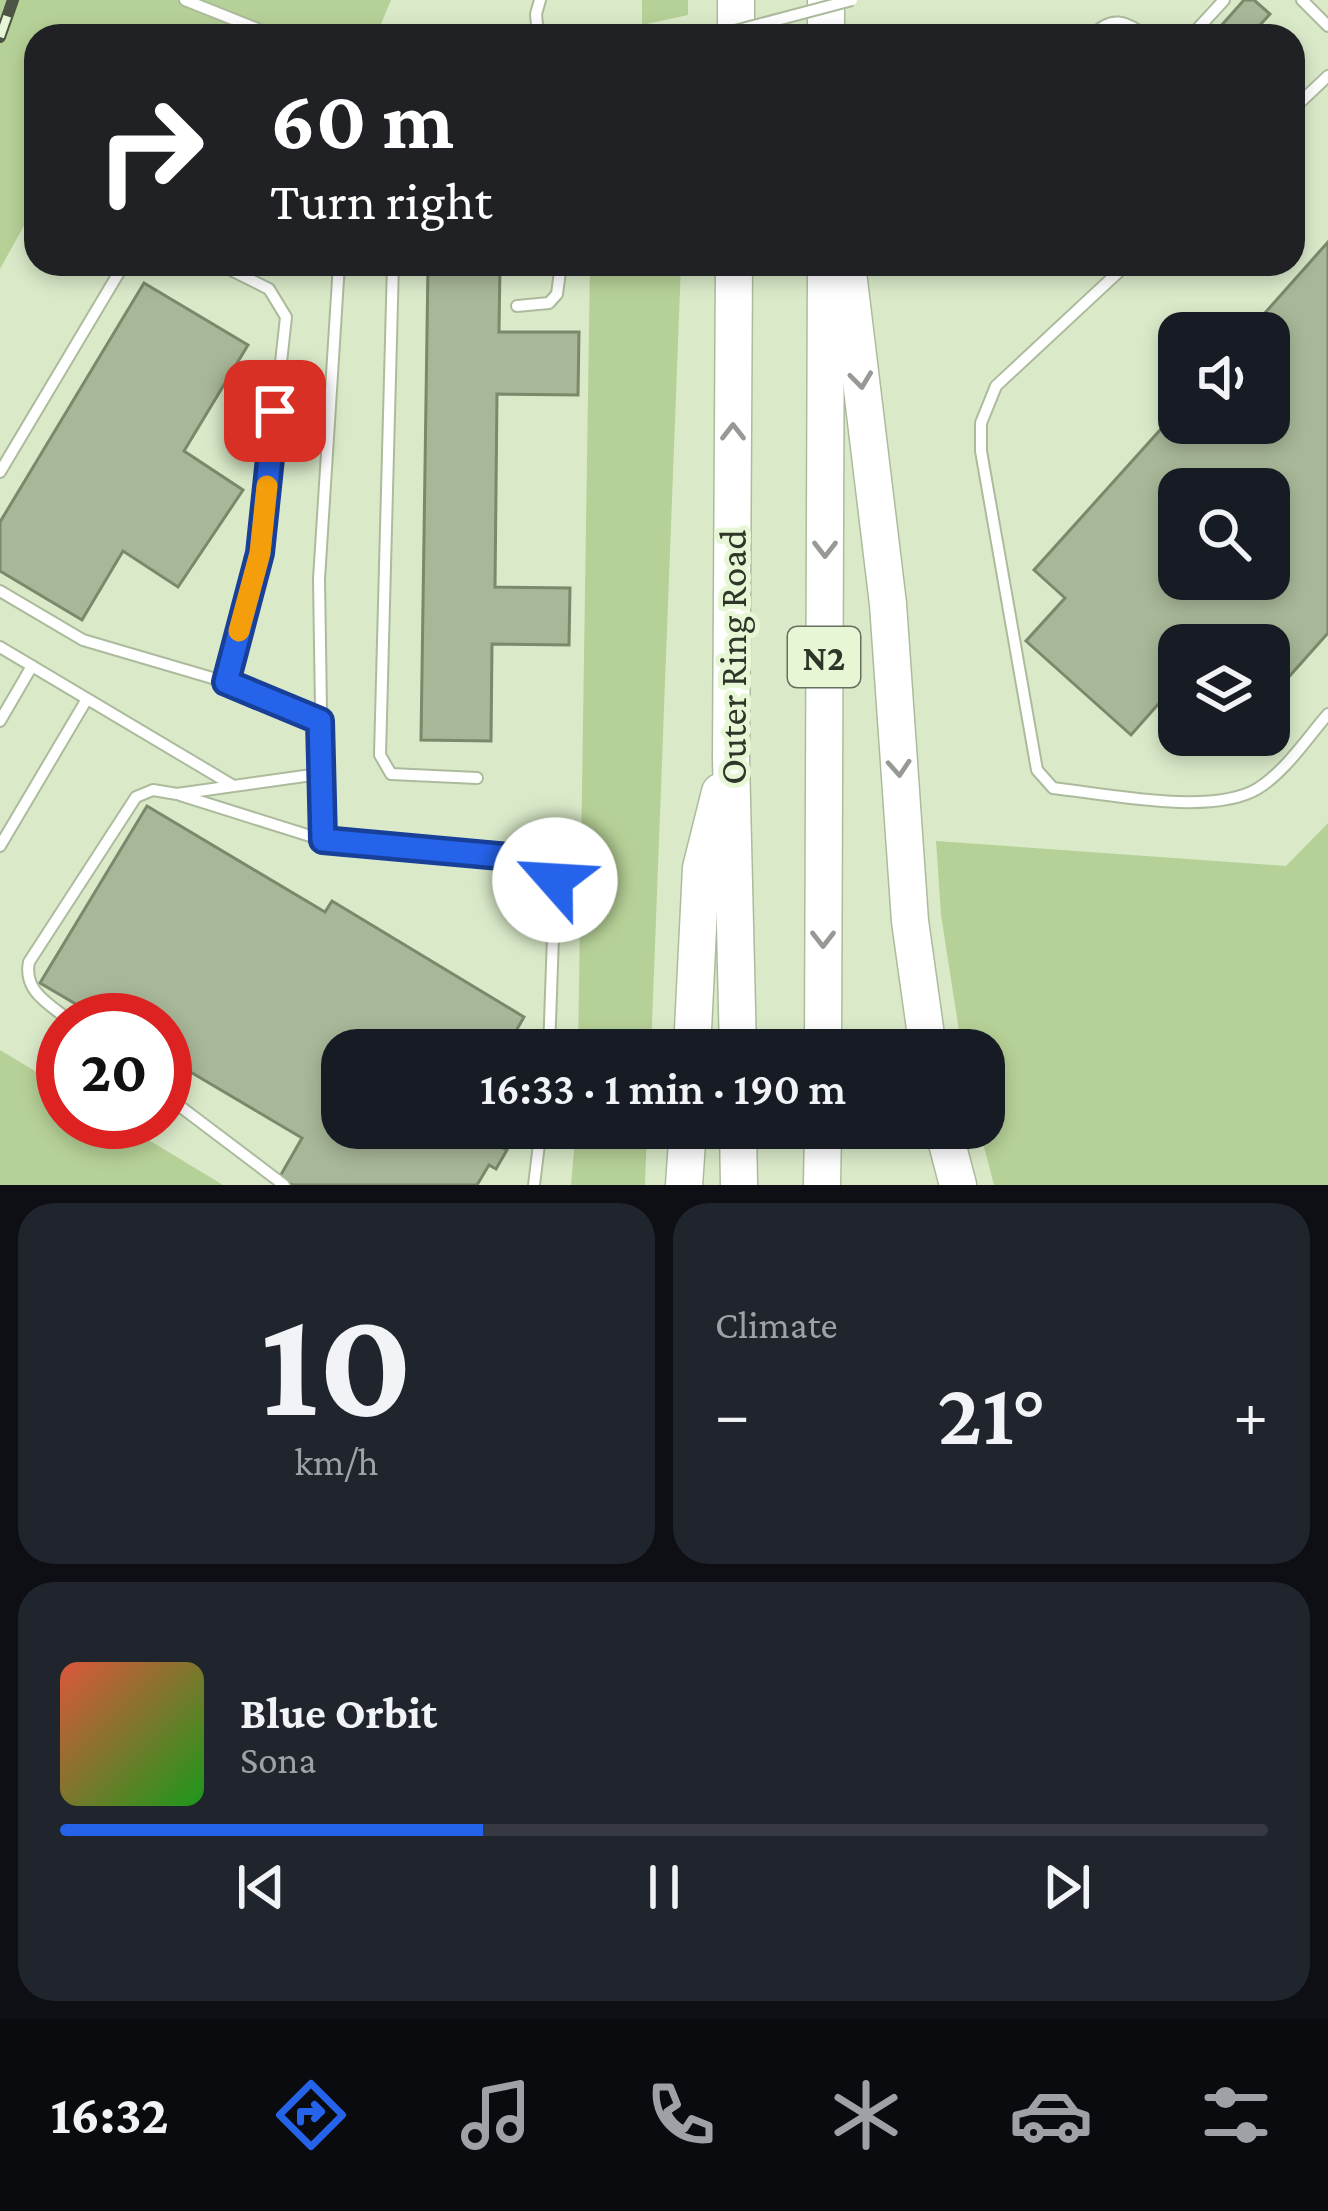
<!DOCTYPE html>
<meta charset="utf-8">
<style>
:root{--surface:#171b24;--page:#20242c;--text:#f1f3f6;--muted:#9ea1a6;--line:#363941;--accent:#2563eb}
body{margin:0;font-family:"Crimson Pro",serif;background:var(--page);color:var(--text);height:100vh;display:flex;flex-direction:column;font-size:45px;white-space:nowrap}
*{box-sizing:border-box;margin:0}
p{font-size:39px;color:var(--muted)}
.icon{flex:none;width:66px;height:66px;fill:none;stroke:currentColor;stroke-width:2;stroke-linecap:round;stroke-linejoin:round}
.map{position:relative;height:1185px;overflow:hidden}
.drawer{display:flex;flex-direction:column;gap:18px;padding:18px;background:#0d0f14;flex:1}
.drawer>*{flex:none}
.guide{position:absolute;left:24px;top:24px;width:1281px;height:252px;border-radius:36px;box-shadow:0 6px 18px #0003;background:#202124;color:#fff;overflow:hidden}
.tools{position:absolute;left:1158px;top:312px;display:grid;gap:24px}
.tools a{display:grid;place-items:center;width:132px;height:132px;border-radius:24px;background:var(--surface);box-shadow:0 6px 18px #0003;font-size:60px}
.speed{position:absolute;left:36px;top:993px;display:flex;gap:24px;font-size:60px;font-weight:700;text-align:center}
.speed>*{display:grid;place-content:center;width:156px;height:156px;border-radius:50%;background:var(--surface);box-shadow:0 6px 18px #0003;line-height:1}
.speed .limit{border:18px solid #d22;background:#fff;color:#111}
.pin{position:absolute;display:grid;place-items:center;width:102px;height:102px;color:#fff;margin:-51px;border-radius:24px;box-shadow:0 6px 18px #0006}
.me{position:absolute;width:132px;margin:-66px;rotate:296deg;stroke-linejoin:round;filter:drop-shadow(0 0 9px #0008)}
.turn{display:flex;align-items:center;gap:42px;height:252px;padding:0 48px;font-size:54px}
.turn .icon{width:156px;height:156px;stroke-width:2.5}
.turn b{display:block;font-size:84px;line-height:102px}
.big{font-size:90px;font-weight:600;line-height:1.1}
.drawer .tile{flex:1;display:flex;flex-direction:column;justify-content:center;gap:18px;min-width:0;padding:0 42px;border-radius:36px;background:var(--page)}
.drawer .dial{align-items:center;gap:0}
.dial b{font-size:156px;line-height:1}
.song{display:flex;align-items:center;gap:36px}
.cover{width:144px;height:144px;border-radius:18px;background:linear-gradient(135deg,hsl(10 70% 55%),hsl(120 70% 35%))}
.played{height:12px;border-radius:6px;background:linear-gradient(90deg,var(--accent) 35%,var(--line) 35%)}
.keys{display:flex;justify-content:space-around;direction:ltr}
.heat{display:flex;justify-content:space-between;align-items:center;font-size:66px;direction:ltr}
.drawer .tiles{flex:1;display:grid;gap:18px;grid-template-columns:1fr 1fr}
.tile:last-child{grid-column:span 2}
.trip{position:absolute;left:321px;top:1029px;width:684px;height:120px;border-radius:36px;background:var(--surface);box-shadow:0 6px 18px #0003;font-weight:600;line-height:120px;text-align:center}
.tabs{display:flex;height:192px;justify-content:space-around;align-items:center;background:#090b0e;color:var(--muted)}
.tabs .icon{width:84px;height:84px}
.tabs .on{color:var(--accent)}
.tabs b{font-size:54px;color:var(--text)}
.map>svg:first-child{display:block}
</style>
<div class="map">
<svg width="1328" height="1185" viewBox="0 0 1328 1185">
<rect width="100%" height="100%" fill="#daeac9"/>
<g fill="#b6d197">
<polygon points="0,0 391,0 376,36 36,36 36,204 0,269"/>
<polygon points="642,0 688,0 688,15 642,25"/>
<polygon points="590,264 681,264 651,1050 578,1050"/>
<polygon points="1328,823 1328,1185 994,1185 979,1128 984,1128 984,1050 962,1050 941,915 936,841 1286,866"/>
<polygon points="0,1050 63,1088 63,1122 119,1122 223,1185 0,1185"/>
<polygon points="576,1128 647,1128 645,1185 571,1185"/>
</g>
<g fill="#a8b798" stroke="#7a886b" stroke-width="3" fill-rule="evenodd">
<polygon points="1244,0 1254,0 1270,14 1250,36 1212,36"/>
<path d="M1328 242V633L1269 699V645H1179V701L1169 692 1131 735 1026 641 1065 598 1034 570 1179 409V423H1269V333H1247ZM1179 489H1269V579H1179Z"/>
<polygon points="428,264 500,264 499,332 579,332 578,395 497,394 495,587 570,588 569,645 492,644 491,741 421,740"/>
<polygon points="144,283 248,345 184,451 243,490 178,587 123,551 82,620 0,571 0,522"/>
<polygon points="147,806 325,912 332,901 524,1017 505,1050 342,1050 342,1128 512,1128 501,1147 507,1150 496,1169 489,1165 477,1185 293,1185 279,1178 302,1138 165,1057 165,1020 103,1020 40,983"/>
</g>
<g fill="none" stroke-linecap="round" stroke-linejoin="round">
<defs>
<g id="lane">
<polyline points="185,0 275,36"/>
<polyline points="1302,0 1328,26"/>
<polyline points="538,36 536,14 540,0"/>
<path d="M1092 36C1111 15 1126 21 1146 36"/>
<polyline points="1191,36 1224,0"/>
<polyline points="1293,109 1328,76"/>
<polyline points="219,264 269,289 286,317 260,553 226,682"/>
<polyline points="339,264 319,579 323,840 533,859 544,863 555,880 549,1050"/>
<polyline points="393,264 380,755 391,774 477,778"/>
<path d="M1127 264 996 386 981 423V451L1037 770 1053 788C1107 794 1211 816 1257 789 1285 772 1307 738 1328 714"/>
<polyline points="517,306 549,303 557,294 561,264"/>
<polyline points="0,472 124,264"/>
<polyline points="0,591 83,640 226,682 319,721"/>
<polyline points="0,647 232,785"/>
<polyline points="0,721 32,666"/>
<polyline points="180,795 323,840"/>
<polyline points="0,846 87,699"/>
<path d="M69 1020C49 1004 23 991 29 962L136 797 153 790 177 794 319 774"/>
<polyline points="165,1095 284,1185"/>
<polyline points="534,1185 541,1128"/>
</g>
<g id="highway">
<polyline points="736,36 736,0"/>
<polyline points="826,36 826,0"/>
<polyline points="734,264 731,759 738,1050"/>
<polyline points="847,264 888,604 910,921 928,1050"/>
<polyline points="692,1050 701,868 720,792"/>
<polyline points="823,1050 826,264"/>
<polyline points="738,1128 739,1185"/>
<polyline points="943,1128 958,1185"/>
<polyline points="684,1185 688,1128"/>
<polyline points="822,1185 823,1128"/>
</g>
</defs>
<use href="#lane" stroke="#acbb9c" stroke-width="14"/>
<use href="#highway" stroke="#acbb9c" stroke-width="39"/>
<use href="#lane" stroke="#fff" stroke-width="10"/>
<use href="#highway" stroke="#fff" stroke-width="36"/>
<defs>
<polyline id="rail" points="0,37 13,0"/>
</defs>
<use href="#rail" stroke="#4c5443" stroke-width="12"/>
<use href="#rail" stroke="#e7f7d6" stroke-width="8" stroke-dasharray="22" stroke-linecap="butt"/>
<defs>
<polyline id="lane-bridge" points="716,36 852,0"/>
</defs>
<use href="#lane-bridge" stroke="#acbb9c" stroke-width="14" stroke-linecap="butt"/>
<use href="#lane-bridge" stroke="#fff" stroke-width="10"/>
</g>
<defs><path id="oneway-chevron" d="M-2-3.5L2.5 0L-2 3.5" fill="none" stroke-width="1.6" stroke-linecap="round" stroke-linejoin="round" transform="scale(3)"/></defs>
<g stroke="#979a94">
<use href="#oneway-chevron" transform="translate(861 380) rotate(83)"/>
<use href="#oneway-chevron" transform="translate(733 432) rotate(-90)"/>
<use href="#oneway-chevron" transform="translate(825 549) rotate(90)"/>
<use href="#oneway-chevron" transform="translate(899 768) rotate(86)"/>
<use href="#oneway-chevron" transform="translate(823 939) rotate(90)"/>
</g>
<g fill="none" stroke-linecap="round" stroke-linejoin="round">
<defs>
<polyline id="route" points="275,411 260,553 226,682 320,721 323,840 532,859 544,863 555,880"/>
</defs>
<use href="#route" stroke="#184099" stroke-width="30"/>
<use href="#route" stroke="#2563eb" stroke-width="21"/>
<polyline stroke="#f59e0b" stroke-width="21" points="239,631 260,553 267,486"/>
</g>
<g text-anchor="middle" stroke-width="10" stroke-linejoin="round" paint-order="stroke">
<rect fill="#e7f7d6" stroke="#666f5c" stroke-width="3" x="788" y="627" width="72" height="60" rx="9"/>
<g font-size="36" font-weight="bold" fill="#2f3528">
<text x="824" y="670">N2</text>
</g>
<g font-size="39" fill="#2f3528" stroke="#e7f7d6">
<text transform="translate(732 657) rotate(-90)" y="14">Outer Ring Road</text>
</g>
</g>
</svg>
<div class="tools">
<a><svg class="icon" aria-label="sound" viewBox="0 0 24 24"><path d="M4 9h4l5-4v14l-5-4H4zM17 9q2 3 0 6"/></svg></a>
<a><svg class="icon" aria-label="search" viewBox="0 0 24 24"><circle cx="10" cy="10" r="6"/><path d="M15 15l6 6"/></svg></a>
<a><svg class="icon" aria-label="layers" viewBox="0 0 24 24"><path d="M12 4l9 5-9 5-9-5zM3 14l9 5 9-5"/></svg></a>
</div>
<div class="speed"><div class="limit">20</div></div>
<div class="pin" style="left:275px;top:411px;background:#d93025"><svg class="icon" aria-label="arrive" viewBox="0 0 24 24"><path d="M6 21V4h12l-3 4 3 4H6"/></svg></div>
<svg class="me" style="left:555px;top:880px" viewBox="-20 -20 40 40"><circle r="19" fill="#fff"/><path d="M0-13L10 11 0 6-10 11z" fill="#2563eb"/></svg>
<div class="trip">16:33 · 1 min · 190 m</div>
<div class="guide">
<div class="turn"><svg class="icon" aria-label="right" viewBox="0 0 24 24"><path d="M7 20v-9h11M14 6l5 5-5 5"/></svg><div><b>60 m</b>Turn right</div></div>
</div>
</div>
<section class="drawer">
<div class="tiles">
<div class="tile dial"><b>10</b><p>km/h</p></div>
<div class="tile"><p>Climate</p>
<div class="heat"><a>−</a><b class="big">21°</b><a>+</a></div>
</div>
<div class="tile">
<div class="song"><i class="cover"></i><div><b>Blue Orbit</b><p>Sona</p></div></div>
<div class="played"></div>
<div class="keys"><svg class="icon" aria-label="previous" viewBox="0 0 24 24"><path d="M18 5L8 12l10 7zM5 5v14"/></svg><svg class="icon" aria-label="pause" viewBox="0 0 24 24"><path d="M8 5v14M16 5v14"/></svg><svg class="icon" aria-label="next" viewBox="0 0 24 24"><path d="M6 5l10 7-10 7zM19 5v14"/></svg></div>
</div>
</div>
</section>
<nav class="tabs">
<b>16:32</b>
<svg class="icon on" aria-label="directions" viewBox="0 0 24 24"><path d="M12 3l9 9-9 9-9-9zM9 14v-3h6M13 9l2 2-2 2"/></svg>
<svg class="icon" aria-label="music" viewBox="0 0 24 24"><path d="M9 18V5l10-2v13"/><circle cx="6" cy="18" r="3"/><circle cx="16" cy="16" r="3"/></svg>
<svg class="icon" aria-label="phone" viewBox="0 0 24 24"><path d="M5 4h4l2 5-3 2q2 4 5 5l2-3 5 2v4C11 20 4 13 5 4z"/></svg>
<svg class="icon" aria-label="climate" viewBox="0 0 24 24"><path d="M12 3v18M4 7l16 10M4 17L20 7"/></svg>
<svg class="icon" aria-label="car" viewBox="0 0 24 24"><path d="M5 17H2v-5l4-1 3-4h7l3 4 3 1v5h-3M9 17h6M6 11h13"/><circle cx="7" cy="17" r="2"/><circle cx="17" cy="17" r="2"/></svg>
<svg class="icon" aria-label="filters" viewBox="0 0 24 24"><path d="M4 7h16M4 17h16"/><circle cx="9" cy="7" r="2"/><circle cx="15" cy="17" r="2"/></svg>
</nav>
